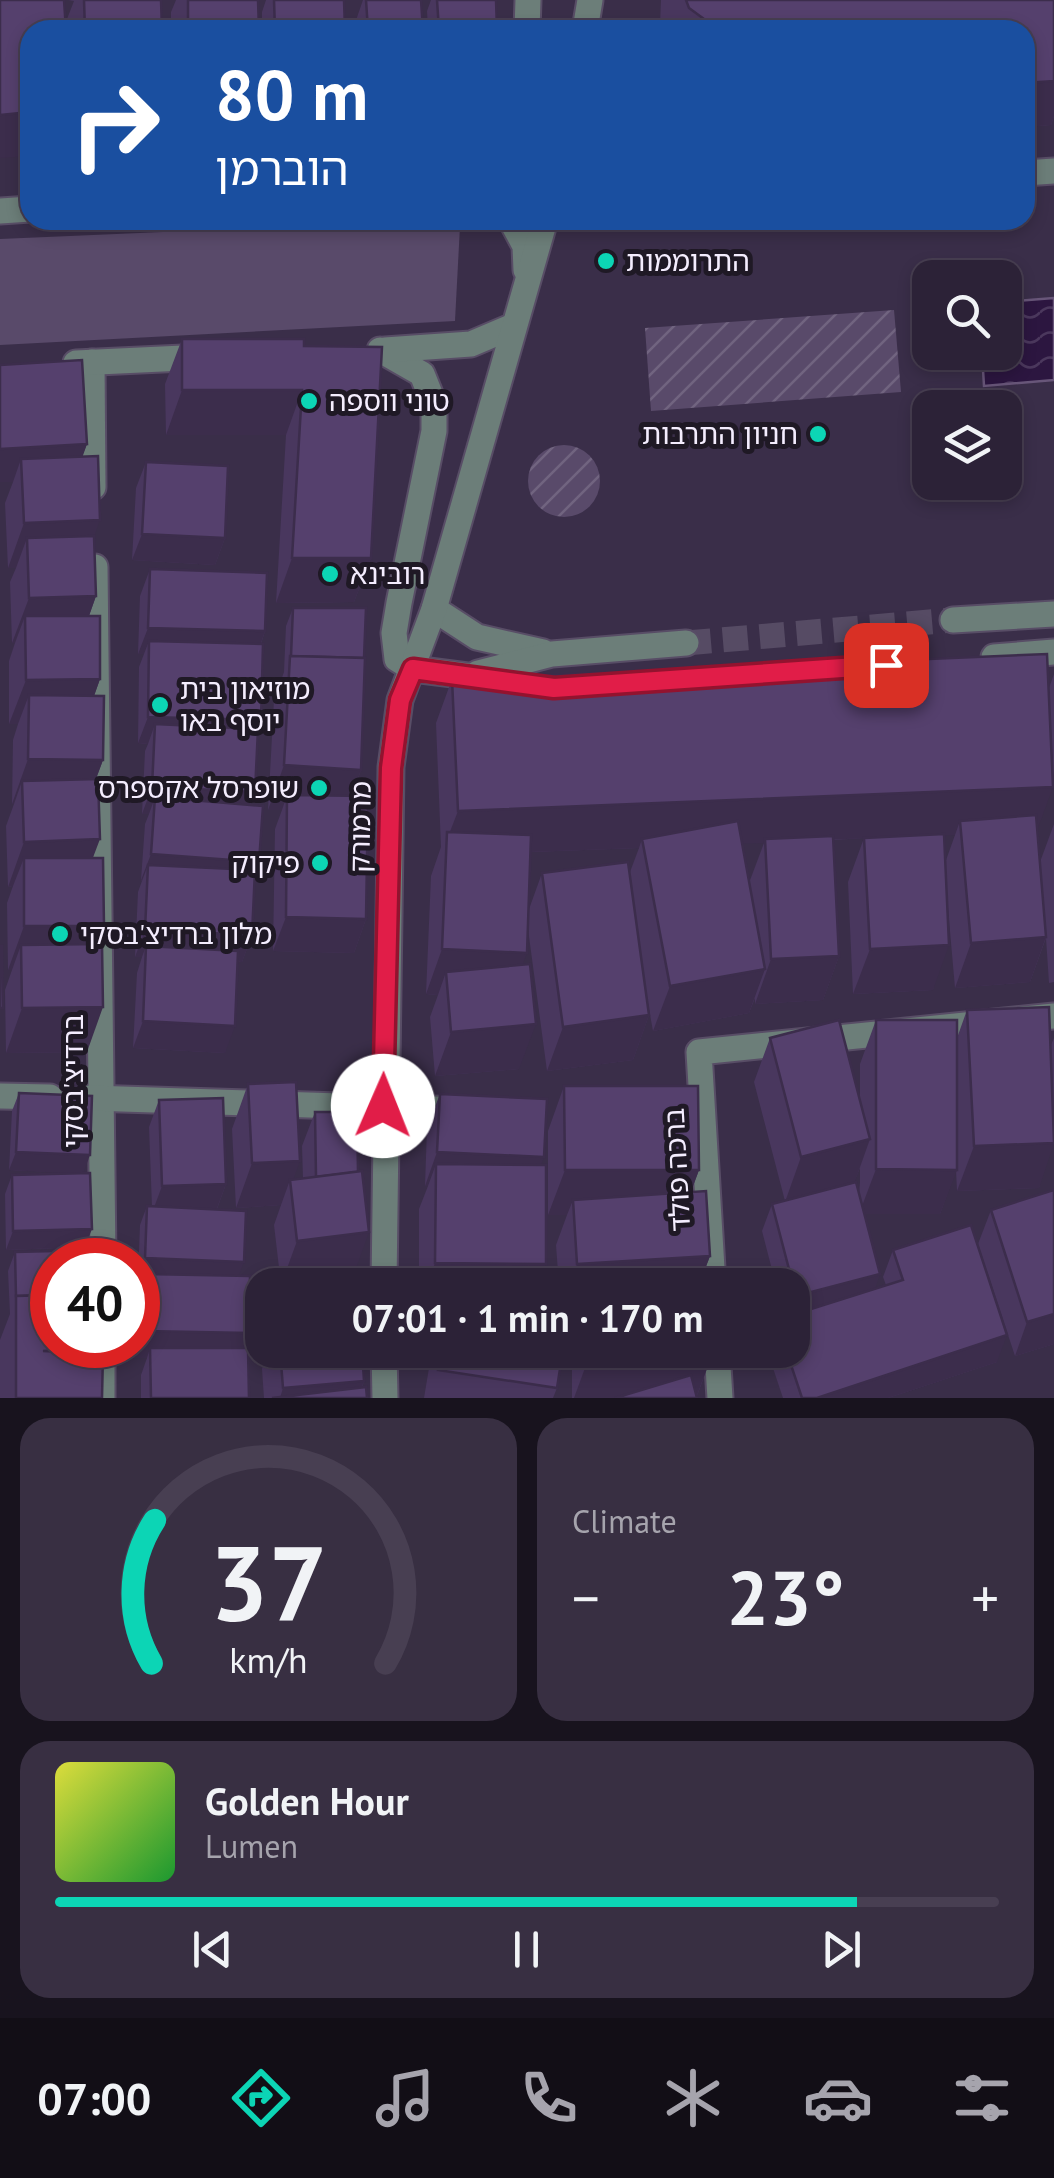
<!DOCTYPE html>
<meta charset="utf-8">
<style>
:root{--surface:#2c2237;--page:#382f42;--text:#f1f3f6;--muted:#a6a4ad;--line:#483f52;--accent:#0cd5b5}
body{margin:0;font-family:"PT Sans","Noto Sans Hebrew",sans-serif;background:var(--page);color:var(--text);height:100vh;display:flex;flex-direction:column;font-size:38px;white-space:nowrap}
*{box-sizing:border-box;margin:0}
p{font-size:32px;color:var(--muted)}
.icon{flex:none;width:55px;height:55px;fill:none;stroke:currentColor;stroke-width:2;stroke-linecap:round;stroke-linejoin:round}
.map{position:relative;height:1398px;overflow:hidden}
.panel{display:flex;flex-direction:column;gap:20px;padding:20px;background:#18131e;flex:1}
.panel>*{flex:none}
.banner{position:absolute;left:20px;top:20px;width:1015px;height:210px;border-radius:30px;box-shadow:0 5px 15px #0003,0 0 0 2px var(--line);background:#1a4fa0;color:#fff;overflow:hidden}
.buttons{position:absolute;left:912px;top:260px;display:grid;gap:20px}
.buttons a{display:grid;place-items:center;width:110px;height:110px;border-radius:20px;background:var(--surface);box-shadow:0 5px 15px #0003,0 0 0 2px var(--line);font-size:50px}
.speed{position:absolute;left:30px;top:1238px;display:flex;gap:20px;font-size:50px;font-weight:700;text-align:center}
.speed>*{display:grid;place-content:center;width:130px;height:130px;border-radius:50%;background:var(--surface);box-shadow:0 5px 15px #0003,0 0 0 2px var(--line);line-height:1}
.speed .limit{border:15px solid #d22;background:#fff;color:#111}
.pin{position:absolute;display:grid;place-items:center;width:85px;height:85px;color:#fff;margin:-42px;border-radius:20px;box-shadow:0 5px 15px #0006}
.me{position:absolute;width:110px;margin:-55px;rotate:1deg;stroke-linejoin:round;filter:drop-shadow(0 0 8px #0008)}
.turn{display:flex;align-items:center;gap:35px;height:210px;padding:0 30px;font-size:45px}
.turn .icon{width:130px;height:130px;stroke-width:2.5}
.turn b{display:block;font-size:70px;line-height:85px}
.big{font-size:75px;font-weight:700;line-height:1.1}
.panel .card{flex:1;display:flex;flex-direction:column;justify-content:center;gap:15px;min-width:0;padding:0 35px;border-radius:30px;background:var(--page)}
.panel .dial{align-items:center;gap:0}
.dial svg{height:260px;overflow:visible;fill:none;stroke:var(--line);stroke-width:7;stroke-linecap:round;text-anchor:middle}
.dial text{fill:var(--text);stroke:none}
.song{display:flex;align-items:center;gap:30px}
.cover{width:120px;height:120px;border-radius:15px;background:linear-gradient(135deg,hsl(60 70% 55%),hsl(130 70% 35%))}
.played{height:10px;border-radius:5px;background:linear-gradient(90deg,var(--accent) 85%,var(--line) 85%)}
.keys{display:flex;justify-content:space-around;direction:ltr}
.heat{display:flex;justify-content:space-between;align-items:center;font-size:55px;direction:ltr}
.panel .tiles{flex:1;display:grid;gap:20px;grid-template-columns:1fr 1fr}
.card:last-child{grid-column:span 2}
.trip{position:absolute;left:245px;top:1268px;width:565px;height:100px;border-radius:30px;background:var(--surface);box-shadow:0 5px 15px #0003,0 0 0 2px var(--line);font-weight:700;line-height:100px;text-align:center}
.tabs{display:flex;height:160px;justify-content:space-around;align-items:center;background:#120e16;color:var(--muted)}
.tabs .icon{width:70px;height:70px}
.tabs .active{color:var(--accent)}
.tabs b{font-size:45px;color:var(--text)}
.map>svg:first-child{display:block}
</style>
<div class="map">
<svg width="1054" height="1398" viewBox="0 0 1054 1398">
<defs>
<pattern id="garden-furrows" width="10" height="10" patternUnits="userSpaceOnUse" patternTransform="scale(2.5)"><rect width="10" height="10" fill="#594a6a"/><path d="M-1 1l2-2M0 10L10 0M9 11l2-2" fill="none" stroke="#716480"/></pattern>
<pattern id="water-waves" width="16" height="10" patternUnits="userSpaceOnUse" patternTransform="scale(2.5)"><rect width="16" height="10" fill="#2c1640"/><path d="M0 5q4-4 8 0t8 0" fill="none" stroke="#4b385d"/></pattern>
</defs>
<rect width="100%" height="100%" fill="#3a2e49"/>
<polygon fill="#594a6a" points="325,225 460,226 455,321 0,345 0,239"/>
<g fill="url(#garden-furrows)">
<polygon points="894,310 901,392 651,411 645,328"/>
<circle cx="564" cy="481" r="36"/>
</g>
<polygon fill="url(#water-waves)" stroke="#685679" stroke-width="2.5" points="1054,298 1054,380 984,386 982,353 1005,352 1005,302"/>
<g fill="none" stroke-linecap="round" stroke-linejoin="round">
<polyline stroke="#564b64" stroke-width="25" stroke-dasharray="25 12" stroke-linecap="butt" points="686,643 953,620"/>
<defs>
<g id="minor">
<polyline points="527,30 528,0"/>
<polyline points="585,30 590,0"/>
<polyline points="1025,173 1054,171"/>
<polyline points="0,211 30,209"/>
<polyline points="511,220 525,246 526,270"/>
<polyline points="380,350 422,374 434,404 434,431 399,603 394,633 397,659 413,669 516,682"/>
<polyline points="385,350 471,344 511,327"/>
<polyline points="92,362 93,487"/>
<polyline points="76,363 205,357"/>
<polyline points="95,567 103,1260"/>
<polyline points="434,609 477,637 543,652"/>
<polyline points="953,620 1054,614"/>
<polyline points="994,657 1054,652"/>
<polyline points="478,673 552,654 686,643"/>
<polyline points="0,1096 50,1097"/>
<polyline points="90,1098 464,1110"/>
<polyline points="384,1285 391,767 400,700 434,609 545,220"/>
<polyline points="713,1285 699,1052 1054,1016"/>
<polyline points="384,1350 385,1398"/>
<polyline points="717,1350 720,1398"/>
<polyline points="102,1398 102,1345"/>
</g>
</defs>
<use href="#minor" stroke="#584d66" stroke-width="29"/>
<use href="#minor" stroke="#6c7e79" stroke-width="25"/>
</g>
<g fill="#49375e" fill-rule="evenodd">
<polygon points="68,0 161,0 162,30 67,30 67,19 74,1"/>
<polygon points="176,0 258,0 259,30 171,30 171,12"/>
<polygon points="266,0 344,0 345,30 262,30 262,12"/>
<polygon points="363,0 421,0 423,30 354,30 354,26"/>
<polygon points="431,0 496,0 497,30 428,30 427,11"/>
<polygon points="661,0 1054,0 1054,116 1051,125 1025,127 1025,30 663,30 660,25"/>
<polygon points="182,339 304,346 371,558 354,602 276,603 286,435 166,435 165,384"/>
<polygon points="0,365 87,444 82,456 94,537 96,596 89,616 100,679 94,696 103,760 96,779 93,858 97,944 87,1052 6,1053 5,990 12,970 8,970 7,903 13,886 8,887 6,826 14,804 12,804 13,740 18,724 9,724 9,661 15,643 12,643 10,582 16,568 8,568 5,503 13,482 0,482"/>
<polygon points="146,462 225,538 215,565 132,560 136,488"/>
<polygon points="150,569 265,631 261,644 255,792 250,805 255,872 252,935 242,962 238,962 225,1053 133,1048 137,973 142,957 135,957 138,892 142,881 141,880 145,824 149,814 142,814 145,751 148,744 138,743 139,667 144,654 138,654 140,596"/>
<polygon points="293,608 364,658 361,770 352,796 366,919 354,953 273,951 275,829 282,810 268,810 274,700 284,672 286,626"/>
<path d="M1054 674V789L1051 729 1037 830 1040 862 1054 824V982L1049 983 1046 938 1030 982 955 988 947 897 933 990 853 994 848 882 864 838 833 840 839 956 823 1000 755 1004V998L749 1013 653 1031 647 998 649 1015 633 1060 547 1071 528 929 522 965 519 1069 435 1076 430 1017 438 995 426 994 431 876 441 847 436 723 452 679 1049 688ZM944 835H955L945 863ZM742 843H764L749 883ZM639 848 630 872 542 873 528 912 530 852Z"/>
<path d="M967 1010 1050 1047 1054 1038V1112L1039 1188 957 1191 956 1170 940 1214H864L875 1289 886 1285 883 1277 893 1250 997 1362 888 1398H783L767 1350H792V1285H776L762 1231 772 1204 785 1201 754 1082 770 1038 860 1099V1064L876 1020 957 1038ZM860 1168V1182L859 1195 854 1182Z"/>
<polygon points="248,1084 293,1180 303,1179 302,1146 315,1112 353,1276 354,1285 271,1285 274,1276 280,1276 274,1225 281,1205 236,1208 232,1129"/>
<polygon points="564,1086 699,1170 691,1192 710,1256 699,1285 711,1285 559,1285 556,1245 567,1215 548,1215 548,1131"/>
<polygon points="19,1093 83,1173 85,1247 6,1250 5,1194 12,1175 80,1173 9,1170 12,1111"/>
<polygon points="440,1094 541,1165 538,1285 419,1285 419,1209 428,1186 425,1186 427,1127"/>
<polygon points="159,1100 226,1184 217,1209 239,1276 250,1333 244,1348 249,1398 141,1398 141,1375 147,1358 134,1358 135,1345 138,1345 138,1295 144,1276 138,1276 140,1225 147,1206 152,1207 149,1127"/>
<polygon points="1054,1190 1054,1344 1015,1356 978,1244 991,1210"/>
<polygon points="15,1252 52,1260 100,1354 102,1398 0,1398 0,1340 10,1314 8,1271"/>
<polygon points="268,1350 362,1350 364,1381 362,1387 367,1398 264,1398 262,1369"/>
<polygon points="432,1350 563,1350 557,1388 553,1398 424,1398"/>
<polygon points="572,1350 712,1350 712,1355 697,1396 697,1398 572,1398"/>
</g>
<g fill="#3c2d4c">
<polygon points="1054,81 1054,116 1051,125 1025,127 1025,83"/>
<polygon points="30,112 30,156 0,158 0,115"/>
<polygon points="182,390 302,390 286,435 166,435"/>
<polygon points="87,444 75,478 21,459 13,482 0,482 0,449"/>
<polygon points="100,520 84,565 27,538 16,568 8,568 24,523"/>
<polygon points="142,534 225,538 215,565 132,560"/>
<polygon points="292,558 371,558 354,602 276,603"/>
<polygon points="96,596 80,641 25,616 15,643 12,643 29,598"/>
<polygon points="148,628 265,631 256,658 149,641 144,654 138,654"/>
<polygon points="100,679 84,724 29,695 18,724 9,724 26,680"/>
<polygon points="148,717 261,720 251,747 155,724 148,744 138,743"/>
<polygon points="28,759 103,760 86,805 22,781 14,804 12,804"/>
<polygon points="284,765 361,770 345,814 287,795 282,810 268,810"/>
<polygon points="152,787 255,792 245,818 155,797 149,814 142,814"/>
<polygon points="1053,787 1037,831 960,821 955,835 765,842 765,839 764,843 643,847 642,839 639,848 446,855 446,842 458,811"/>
<polygon points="100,839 83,884 24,858 13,886 8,887 24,842"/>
<polygon points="151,854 259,862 249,889 148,865 142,881 141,880"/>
<polygon points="286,917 366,919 354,953 273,951"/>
<polygon points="24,926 104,926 87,970 21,945 12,970 8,970"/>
<polygon points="145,930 252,935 242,962 146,957 146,946 142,957 135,957"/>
<polygon points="1046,937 1030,982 955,988 971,943"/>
<polygon points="949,945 933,990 853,994 870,949"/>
<polygon points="442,949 527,953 510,998 446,972 438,995 426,994"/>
<polygon points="839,956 823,1000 755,1004 771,959"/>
<polygon points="765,969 749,1013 653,1031 670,986"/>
<polygon points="103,1007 87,1052 6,1053 22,1008"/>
<polygon points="649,1015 633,1060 547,1071 563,1027"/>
<polygon points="143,1021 235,1026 225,1053 133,1048"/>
<polygon points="536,1024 519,1069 435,1076 451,1032"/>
<polygon points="870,1139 854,1184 785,1202 801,1157"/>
<polygon points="1054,1143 1039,1188 957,1191 974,1146"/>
<polygon points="16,1152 90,1155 83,1174 9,1170"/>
<polygon points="437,1152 544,1157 532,1191 436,1164 428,1186 425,1186"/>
<polygon points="300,1161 291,1186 290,1180 281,1205 236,1208 252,1163"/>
<polygon points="876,1169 957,1170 940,1214 859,1214"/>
<polygon points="565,1170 699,1170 682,1215 573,1200 567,1215 548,1215"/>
<polygon points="226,1184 216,1211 152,1213 162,1186"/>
<polygon points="92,1229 85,1247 6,1250 13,1231"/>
<polygon points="369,1232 353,1277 281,1285 297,1241"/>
<polygon points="710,1256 699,1285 570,1285 577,1264"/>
<polygon points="145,1258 244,1262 237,1280 138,1276"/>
<polygon points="435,1263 546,1264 538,1285 427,1285"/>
<polygon points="880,1274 871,1301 792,1322 792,1307 796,1296"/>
<polygon points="1054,1314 1054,1344 1015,1356 1027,1322"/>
<polygon points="144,1331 250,1333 240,1360 150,1348 147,1358 134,1358"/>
<polygon points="1007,1335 997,1362 888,1398 817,1398"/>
<polygon points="102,1348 86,1392 43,1351"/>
<polygon points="712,1355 696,1398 574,1398 589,1357"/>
<polygon points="364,1381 358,1398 280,1398 283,1388"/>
</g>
<g fill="#55406d" stroke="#3c2d4c" stroke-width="2.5">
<polygon points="0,0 64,0 66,30 30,30 30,112 0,115"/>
<polygon points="84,0 161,0 162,30 85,30"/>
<polygon points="188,0 258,0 259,30 188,30"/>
<polygon points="274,0 344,0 345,30 275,30"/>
<polygon points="366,0 421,0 423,30 368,30"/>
<polygon points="437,0 496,0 497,30 439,30"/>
<polygon points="686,0 1054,0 1054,81 1025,83 1025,30 719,30 689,8"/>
<polygon points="182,339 304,339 304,346 382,347 371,558 292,558 302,390 182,390"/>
<polygon points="82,360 87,444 0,449 0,365"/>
<polygon points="98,456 100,520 24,523 21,459"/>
<polygon points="146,462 228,466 225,538 142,534"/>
<polygon points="94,536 96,596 29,598 27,538"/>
<polygon points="150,569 267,573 265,631 148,628"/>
<polygon points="293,608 366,608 364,658 291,656"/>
<polygon points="25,616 100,616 100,679 26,680"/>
<polygon points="149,641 263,644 261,720 148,717"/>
<polygon points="1047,654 1053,787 458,811 452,679"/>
<polygon points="290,656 365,658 361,770 284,765"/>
<polygon points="29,695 104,696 103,760 28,759"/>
<polygon points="155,724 258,729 255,792 152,787"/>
<polygon points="98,779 100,839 24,842 22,781"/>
<polygon points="287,795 368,796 366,919 286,917"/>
<polygon points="155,797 263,806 259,862 151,854"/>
<polygon points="1036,815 1046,937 971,943 960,821"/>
<polygon points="738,821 765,969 670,986 642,839"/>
<polygon points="447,832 531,835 527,953 442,949"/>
<polygon points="944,834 949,945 870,949 864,838"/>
<polygon points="833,836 839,956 771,959 765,839"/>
<polygon points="24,858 103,858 104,926 24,926"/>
<polygon points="628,862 649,1015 563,1027 542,873"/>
<polygon points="148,865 255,870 252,935 145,930"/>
<polygon points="102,944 103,1007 22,1008 21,945"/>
<polygon points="0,946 2,946 3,1008 0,1008"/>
<polygon points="146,946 238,951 235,1026 143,1021"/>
<polygon points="530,964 536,1024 451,1032 446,972"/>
<polygon points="1049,1007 1054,1143 974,1146 967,1010"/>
<polygon points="839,1020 870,1139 801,1157 770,1038"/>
<polygon points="876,1020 957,1020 957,1170 876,1169"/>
<polygon points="296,1082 300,1161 252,1163 248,1084"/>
<polygon points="564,1086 698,1086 699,1170 565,1170"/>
<polygon points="19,1093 92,1096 90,1155 16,1152"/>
<polygon points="440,1094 547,1099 544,1157 437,1152"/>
<polygon points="223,1098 226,1184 162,1186 159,1100"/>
<polygon points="315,1112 357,1112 358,1172 316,1177"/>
<polygon points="436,1164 546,1165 546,1264 435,1263"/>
<polygon points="362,1171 369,1232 297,1241 290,1180"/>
<polygon points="90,1173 92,1229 13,1231 12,1175"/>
<polygon points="856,1182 880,1274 796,1296 772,1204"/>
<polygon points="1054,1190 1054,1314 1027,1322 991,1210"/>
<polygon points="706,1191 710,1256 577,1264 573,1200"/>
<polygon points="147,1206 246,1211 244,1262 145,1258"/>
<polygon points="971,1225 1007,1335 817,1398 802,1398 786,1350 792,1350 792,1315 903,1280 893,1250"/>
<polygon points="93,1250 93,1260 52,1260 52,1295 16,1296 15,1252"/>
<polygon points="145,1274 250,1276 250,1333 144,1331"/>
<rect x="274" y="1276" width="80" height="9"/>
<polygon points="52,1295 52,1345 102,1345 102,1348 43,1351 103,1354 102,1398 16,1398 16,1296"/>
<polygon points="150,1348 248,1348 249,1398 151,1398"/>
<polygon points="280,1350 362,1350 364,1381 283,1388"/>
<polygon points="440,1350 563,1350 557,1388 438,1370"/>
<polygon points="589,1350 712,1350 712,1355 589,1357"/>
<polygon points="691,1375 697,1398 615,1398"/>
<polygon points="366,1387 367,1398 272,1398"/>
</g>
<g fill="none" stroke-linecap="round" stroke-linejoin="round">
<defs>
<polyline id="route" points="383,1106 391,768 400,700 413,669 554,688 886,665"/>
</defs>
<use href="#route" stroke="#92132f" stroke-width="25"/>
<use href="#route" stroke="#e11d48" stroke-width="18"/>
</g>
<g fill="#0cd5b5" stroke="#1f1925" stroke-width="4">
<circle cx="606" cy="261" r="10"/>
<circle cx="309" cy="401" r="10"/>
<circle cx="818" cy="434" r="10"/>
<circle cx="330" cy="574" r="10"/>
<circle cx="160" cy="705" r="10"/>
<circle cx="319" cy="788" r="10"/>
<circle cx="320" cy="863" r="10"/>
<circle cx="60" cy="934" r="10"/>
</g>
<g text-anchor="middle" stroke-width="10" stroke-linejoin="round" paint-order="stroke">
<g font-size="28" fill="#f4edfe" stroke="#1f1925" text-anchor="start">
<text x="626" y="271">התרוממות</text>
<text x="329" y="411">טוני ווספה</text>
<text x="798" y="444" text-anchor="end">חניון התרבות</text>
<text x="350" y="584">רובינא</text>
<text x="180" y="699">מוזיאון בית<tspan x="180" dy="32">יוסף באו</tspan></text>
<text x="299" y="798" text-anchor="end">שופרסל אקספרס</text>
<text x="300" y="873" text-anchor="end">פיקוק</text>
<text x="80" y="944">מלון ברדיצ'בסקי</text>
</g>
<g font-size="28" fill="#f4edfe" stroke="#1f1925">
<text transform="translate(360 827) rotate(-89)" y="10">מרמורק</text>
<text transform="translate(73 1081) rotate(-90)" y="10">ברדיצ'בסקי</text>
<text transform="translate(677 1170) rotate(-93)" y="10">ברכה פולד</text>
</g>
</g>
</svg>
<div class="buttons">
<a><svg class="icon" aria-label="search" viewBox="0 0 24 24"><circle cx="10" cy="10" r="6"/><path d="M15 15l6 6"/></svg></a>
<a><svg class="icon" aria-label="layers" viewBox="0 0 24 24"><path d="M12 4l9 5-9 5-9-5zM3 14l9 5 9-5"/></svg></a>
</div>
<div class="speed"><div class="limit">40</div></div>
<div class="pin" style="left:886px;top:665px;background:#d93025"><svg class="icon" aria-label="arrive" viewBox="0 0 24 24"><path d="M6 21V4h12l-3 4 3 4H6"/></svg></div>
<svg class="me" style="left:383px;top:1106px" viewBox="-20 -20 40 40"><circle r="19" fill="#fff"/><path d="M0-13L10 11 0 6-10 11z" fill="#e11d48"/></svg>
<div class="trip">07:01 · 1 min · 170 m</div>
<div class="banner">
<div class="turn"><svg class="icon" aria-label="right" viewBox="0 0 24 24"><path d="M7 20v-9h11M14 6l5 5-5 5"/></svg><div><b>80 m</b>הוברמן</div></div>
</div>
</div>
<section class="panel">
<div class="tiles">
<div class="card dial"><svg viewBox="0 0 100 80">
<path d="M14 69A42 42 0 1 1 86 69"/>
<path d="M14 69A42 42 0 0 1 15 25" stroke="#0cd5b5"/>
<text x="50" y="56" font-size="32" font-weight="700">37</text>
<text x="50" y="72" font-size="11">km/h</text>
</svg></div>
<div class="card"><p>Climate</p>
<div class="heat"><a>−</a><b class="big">23°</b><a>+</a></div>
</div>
<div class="card">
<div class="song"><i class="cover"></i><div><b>Golden Hour</b><p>Lumen</p></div></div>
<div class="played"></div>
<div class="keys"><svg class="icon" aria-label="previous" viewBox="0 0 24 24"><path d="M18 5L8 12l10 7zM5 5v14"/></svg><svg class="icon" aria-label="pause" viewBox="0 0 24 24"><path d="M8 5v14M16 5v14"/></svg><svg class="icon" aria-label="next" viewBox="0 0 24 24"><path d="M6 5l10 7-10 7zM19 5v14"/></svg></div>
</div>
</div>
</section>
<nav class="tabs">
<b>07:00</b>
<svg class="icon active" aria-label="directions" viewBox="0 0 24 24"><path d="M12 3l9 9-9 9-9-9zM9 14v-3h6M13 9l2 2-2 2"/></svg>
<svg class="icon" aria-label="music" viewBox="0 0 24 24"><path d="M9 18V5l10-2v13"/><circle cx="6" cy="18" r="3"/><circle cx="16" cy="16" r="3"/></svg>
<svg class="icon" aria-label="phone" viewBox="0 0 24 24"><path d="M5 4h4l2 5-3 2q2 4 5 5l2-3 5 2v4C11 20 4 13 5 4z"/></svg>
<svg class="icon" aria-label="climate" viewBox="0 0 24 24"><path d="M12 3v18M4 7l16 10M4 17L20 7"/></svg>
<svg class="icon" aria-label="car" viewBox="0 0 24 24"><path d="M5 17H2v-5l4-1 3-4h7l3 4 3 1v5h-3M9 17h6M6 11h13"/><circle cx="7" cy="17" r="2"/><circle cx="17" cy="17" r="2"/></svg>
<svg class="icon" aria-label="filters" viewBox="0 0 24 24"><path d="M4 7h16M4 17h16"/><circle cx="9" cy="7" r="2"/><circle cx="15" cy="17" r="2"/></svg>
</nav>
